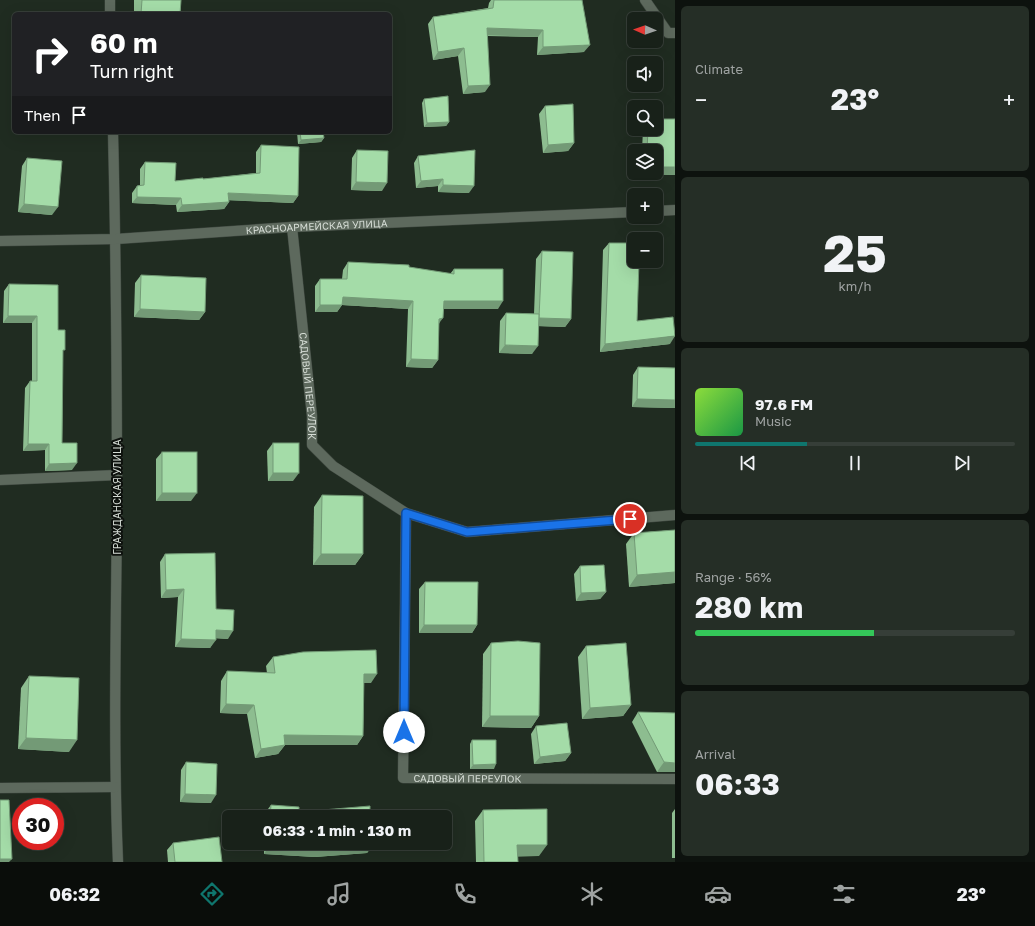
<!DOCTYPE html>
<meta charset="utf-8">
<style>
:root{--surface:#182119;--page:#252e26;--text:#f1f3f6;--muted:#9fa3a2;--line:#363e38;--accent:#0f766e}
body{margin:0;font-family:"Golos Text",sans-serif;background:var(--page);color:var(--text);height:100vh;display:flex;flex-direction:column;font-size:15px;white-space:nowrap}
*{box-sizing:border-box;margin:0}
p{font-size:13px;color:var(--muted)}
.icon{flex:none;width:22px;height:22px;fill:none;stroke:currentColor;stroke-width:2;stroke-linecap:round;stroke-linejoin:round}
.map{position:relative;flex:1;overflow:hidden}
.details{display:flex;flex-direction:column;gap:6px;padding:6px;background:#0d120e;width:360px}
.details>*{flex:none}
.hud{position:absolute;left:12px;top:12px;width:380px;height:122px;border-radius:6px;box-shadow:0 4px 16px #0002,0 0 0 1px var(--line);background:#202124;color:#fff;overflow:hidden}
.needle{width:26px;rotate:272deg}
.buttons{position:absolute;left:627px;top:12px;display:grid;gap:8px}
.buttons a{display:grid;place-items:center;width:36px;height:36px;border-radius:6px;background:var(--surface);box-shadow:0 4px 16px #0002,0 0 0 1px var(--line);font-size:20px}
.speed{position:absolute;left:12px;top:798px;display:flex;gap:8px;font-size:20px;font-weight:700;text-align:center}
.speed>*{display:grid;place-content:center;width:52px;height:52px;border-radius:50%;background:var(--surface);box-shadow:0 4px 16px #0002,0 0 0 1px var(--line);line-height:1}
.speed .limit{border:6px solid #d22;background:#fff;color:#111}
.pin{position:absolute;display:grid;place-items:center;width:34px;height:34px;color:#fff;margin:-17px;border:2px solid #fff;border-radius:50%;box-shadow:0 1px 4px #0007}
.me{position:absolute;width:44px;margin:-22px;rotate:0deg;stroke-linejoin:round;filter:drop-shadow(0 0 3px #0008)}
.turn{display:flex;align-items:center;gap:14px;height:84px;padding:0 12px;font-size:18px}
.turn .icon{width:52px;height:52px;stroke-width:2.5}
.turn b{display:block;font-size:28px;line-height:34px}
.then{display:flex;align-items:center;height:38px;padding:0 12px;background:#0003;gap:8px;font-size:15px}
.big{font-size:30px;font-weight:700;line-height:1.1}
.details .widget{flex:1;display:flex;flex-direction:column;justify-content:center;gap:6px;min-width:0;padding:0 14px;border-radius:6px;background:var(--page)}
.details .dial{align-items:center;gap:0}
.dial b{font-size:52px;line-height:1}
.song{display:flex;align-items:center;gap:12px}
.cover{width:48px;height:48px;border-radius:6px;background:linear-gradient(135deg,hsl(90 70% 55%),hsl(140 70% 35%))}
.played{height:4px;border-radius:2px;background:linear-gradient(90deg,var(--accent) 35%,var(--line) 35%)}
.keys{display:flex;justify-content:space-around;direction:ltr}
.heat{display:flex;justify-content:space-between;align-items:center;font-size:22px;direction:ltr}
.charge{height:6px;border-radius:3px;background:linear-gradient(90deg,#34c759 56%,var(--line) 0)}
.trip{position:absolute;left:222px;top:810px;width:230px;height:40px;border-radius:6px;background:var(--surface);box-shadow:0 4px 16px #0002,0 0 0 1px var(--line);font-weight:700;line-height:40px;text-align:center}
.menu{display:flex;height:64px;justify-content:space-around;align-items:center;background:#0a0d0a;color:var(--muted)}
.menu .icon{width:28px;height:28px}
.menu .current{color:var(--accent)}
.menu b{font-size:18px;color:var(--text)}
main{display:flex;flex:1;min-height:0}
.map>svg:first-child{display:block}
</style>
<main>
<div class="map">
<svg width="675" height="862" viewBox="0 0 675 862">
<rect width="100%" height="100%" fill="#202c21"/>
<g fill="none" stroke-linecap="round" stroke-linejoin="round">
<defs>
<g id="minor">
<polyline points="110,0 110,14"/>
<polyline points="645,0 668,33 675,33"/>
<path d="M113 132C116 258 117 384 117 510 116 627 113 745 118 862"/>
<polyline points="656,211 675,210"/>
<path id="s1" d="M292 227 312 416V445L333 466 406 513 403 778 675 779"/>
<path id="s2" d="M0 241 116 239 292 227 634 212"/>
<polyline points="0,480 117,475"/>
<polyline points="406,513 467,532 675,515"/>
<polyline points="0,788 115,787"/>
</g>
</defs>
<use href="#minor" stroke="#3f4840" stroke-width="11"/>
<use href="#minor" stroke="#5d695d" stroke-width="10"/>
</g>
<g fill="#8dbd90">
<polygon points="134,0 181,0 180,14 134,14"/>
<polygon points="491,0 582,0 584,52 537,55 538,37 488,36 485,92 463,94 458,56 433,60 428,24 433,17 488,8 489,3"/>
<polygon points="424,99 449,122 446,126 424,127 422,103"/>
<polygon points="545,106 574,143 568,151 543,153 539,114"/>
<polygon points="675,119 675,175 641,174 641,173 656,173 656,151 642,151 643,129 656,129"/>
<polygon points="297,132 323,132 324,138 321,142 298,144"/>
<polygon points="261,145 298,196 293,203 228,200 229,202 224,209 177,212 176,205 132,203 132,193 137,186 140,185 140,169 145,162 175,181 203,179 256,173 256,152"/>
<polygon points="357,150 382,191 351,190 352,158"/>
<polygon points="418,156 469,193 438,192 438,186 416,188 414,163"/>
<polygon points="27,158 52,215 18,212 22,166"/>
<polygon points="609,243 637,321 670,344 600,352 603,250"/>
<polygon points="542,251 571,319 565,327 539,326 532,354 499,353 500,321 506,313 534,314 536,259"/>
<polygon points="348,262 409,267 450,274 454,269 498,309 443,309 439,324 438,360 432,368 406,367 408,309 342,305 337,312 315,312 315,286 320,279 342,279 343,270"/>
<polygon points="141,275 205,312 199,320 134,317 135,283"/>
<polygon points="9,284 58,330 63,353 62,443 72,470 45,471 45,450 23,451 25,388 30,381 32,381 32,323 3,323 4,291"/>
<polygon points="638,367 675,368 675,408 632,407 633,375"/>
<polygon points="273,443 293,481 268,481 267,451"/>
<polygon points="162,452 191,501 156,501 156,459"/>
<polygon points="322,495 363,554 355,565 313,565 314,507"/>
<polygon points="675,530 675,583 629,587 626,544 634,533"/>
<polygon points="165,554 216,609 228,639 216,638 210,648 175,647 178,597 161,598 160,562"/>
<polygon points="580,566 606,592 600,599 576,601 574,574"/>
<polygon points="425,582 477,625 472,633 419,633 419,589"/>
<polygon points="491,643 539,716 531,728 482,727 483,654"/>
<polygon points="586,646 631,705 623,716 582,719 578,657"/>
<polygon points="273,657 371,683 364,683 363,736 357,745 285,745 278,754 255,758 247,714 220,713 221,681 227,671 267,673 266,666"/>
<polygon points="29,676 69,752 18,749 21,688"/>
<polygon points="638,712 675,713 675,772 657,772 632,722"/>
<polygon points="536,726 571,753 565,761 534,764 531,734"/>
<polygon points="472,740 494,769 470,769 470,744"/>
<polygon points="186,762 211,803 180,802 181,770"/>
<polygon points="271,805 299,812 370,817 265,817 265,813"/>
<polygon points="675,809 675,858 672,858 672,813"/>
<polygon points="483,810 539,856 518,856 518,862 476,862 475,821"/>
<polygon points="173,843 222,862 168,862 167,850"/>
<polygon points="264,843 372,843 373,845 367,853 315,857 264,854"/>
</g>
<g fill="#739a76">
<polygon points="487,28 543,30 538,37 482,35"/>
<polygon points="590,45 584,52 537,55 543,47"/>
<polygon points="464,48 458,56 433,60 438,52"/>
<polygon points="490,85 485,92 463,94 468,86"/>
<polygon points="449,122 446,126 424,127 427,123"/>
<polygon points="324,138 321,142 298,144 301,140"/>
<polygon points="574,143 568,151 543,153 548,145"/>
<polygon points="656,167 675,167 675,175 641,174 642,173 656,173"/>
<polygon points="443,179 438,186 416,188 421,181"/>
<polygon points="356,182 387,183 382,191 351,190"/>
<polygon points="443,185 474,186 469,193 438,192"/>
<polygon points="228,193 298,196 293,203 223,200"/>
<polygon points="137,197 181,198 176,205 132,203"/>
<polygon points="229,202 224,209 177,212 182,205"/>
<polygon points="24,204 58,207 52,215 18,212"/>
<polygon points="343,297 413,301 408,309 342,305 337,312 315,312 320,305"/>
<polygon points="444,301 503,301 498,309 438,309"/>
<polygon points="140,309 205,312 199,320 134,317"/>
<polygon points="8,316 37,316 32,323 3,323"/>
<polygon points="443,318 437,326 439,319"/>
<polygon points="539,318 571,319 565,327 534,326"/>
<polygon points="675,336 670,344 600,352 605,344"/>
<polygon points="505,345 538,346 532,354 499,353"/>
<polygon points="411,359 438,360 432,368 406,367"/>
<polygon points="637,399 675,400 675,408 632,407"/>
<polygon points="28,444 49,444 45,450 23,451"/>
<polygon points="77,463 72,470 45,471 49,464"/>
<polygon points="273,473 299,473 293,481 268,481"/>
<polygon points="162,493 197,493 191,501 156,501"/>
<polygon points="321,554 363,554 355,565 313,565"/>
<polygon points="675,572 675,583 629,587 637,575"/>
<polygon points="184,589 178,597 161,598 166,590"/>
<polygon points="606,592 600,599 576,601 581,593"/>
<polygon points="424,625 477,625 472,633 419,633"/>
<polygon points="216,630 233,631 228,639 210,638"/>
<polygon points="181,639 216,640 210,648 175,647"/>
<polygon points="364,674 377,674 371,683 357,683"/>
<polygon points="226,704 254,705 247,714 220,713"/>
<polygon points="631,705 623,716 582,719 590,708"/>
<polygon points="490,716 539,716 531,728 482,727"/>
<polygon points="284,735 363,736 357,745 285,745 278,754 255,758 261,749"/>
<polygon points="26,738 77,740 69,752 18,749"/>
<polygon points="571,753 565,761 534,764 540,757"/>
<polygon points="664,762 675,763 675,772 657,772"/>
<polygon points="496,764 494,769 470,769 473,765"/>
<polygon points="185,794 216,795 211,803 180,802"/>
<polygon points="373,845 367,853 315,857 264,854 269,846"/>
<polygon points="517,845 547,845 539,856 509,857"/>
<polygon points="0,859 12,859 9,862 0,862"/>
</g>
<g fill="#a4dca8" stroke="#739a76">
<polygon points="142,0 181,0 180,14 141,14"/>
<polygon points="494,0 582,0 590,45 543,47 543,30 487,28 490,85 468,86 464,48 438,52 433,17 493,8"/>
<polygon points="448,96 449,122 427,123 424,99"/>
<polygon points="573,104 574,143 548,145 545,106"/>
<polygon points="656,119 675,119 675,167 656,167 656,151 647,151 648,129 656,129"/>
<polygon points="300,132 323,132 324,138 301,140"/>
<polygon points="261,145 299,147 298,196 228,193 229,202 182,205 181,198 137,197 137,186 144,185 145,162 176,163 175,181 203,178 203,179 260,173"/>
<polygon points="357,150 388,151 387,183 356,182"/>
<polygon points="475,150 474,186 443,185 443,179 421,181 418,156"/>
<polygon points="27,158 62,161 58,207 24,204"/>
<polygon points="609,243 634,243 634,261 639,261 637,321 673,317 675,336 605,344"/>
<polygon points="542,251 573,252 571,319 539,318"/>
<polygon points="348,262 409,265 409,267 454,274 454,269 503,269 503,301 444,301 443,318 439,319 438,360 411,359 413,301 343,297 342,305 320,305 320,279 347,279"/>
<polygon points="141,275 206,278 205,312 140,309"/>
<polygon points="9,284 58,285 58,330 65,330 65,350 63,350 62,443 77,443 77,463 49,464 49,444 28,444 30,381 37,381 37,316 8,316"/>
<polygon points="506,313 539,314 538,346 505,345"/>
<polygon points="638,367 675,368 675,400 637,399"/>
<rect x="273" y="443" width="26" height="30"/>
<rect x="162" y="452" width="35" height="41"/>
<polygon points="322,495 363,496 363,554 321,554"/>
<polygon points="675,530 675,572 637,575 634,533"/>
<polygon points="215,553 216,609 234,610 233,631 216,630 216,640 181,639 184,589 166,590 165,554"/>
<polygon points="604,565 606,592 581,593 580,566"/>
<polygon points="425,582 478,582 477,625 424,625"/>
<polygon points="518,641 540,643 539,716 490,716 491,643"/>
<polygon points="626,643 631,705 590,708 586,646"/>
<polygon points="376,650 377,674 364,674 363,736 284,735 285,745 261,749 254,705 226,704 227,671 275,673 273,657 303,652"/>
<polygon points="29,676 79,678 77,740 26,738"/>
<polygon points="638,712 675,713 675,763 664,762"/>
<polygon points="567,723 571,753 540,757 536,726"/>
<polygon points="472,740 496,740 496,764 473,765"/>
<polygon points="186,762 217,764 216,795 185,794"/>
<polygon points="0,800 9,800 12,859 0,859"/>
<polygon points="271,805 299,807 299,812 370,806 370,817 270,817"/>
<polygon points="547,809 547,845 517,845 518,862 484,862 483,810"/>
<polygon points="219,837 222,862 175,862 173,843"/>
<polygon points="269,843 372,843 373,845 320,849 269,846"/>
</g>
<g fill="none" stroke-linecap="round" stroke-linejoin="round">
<defs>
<polyline id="route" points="404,732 406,513 467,532 630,519"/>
</defs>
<use href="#route" stroke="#114b97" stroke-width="10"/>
<use href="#route" stroke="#1a73e8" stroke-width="7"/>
</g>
<g text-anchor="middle" stroke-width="4" stroke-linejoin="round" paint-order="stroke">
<g font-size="10" fill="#d5dcd5" stroke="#0e120e">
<text dy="4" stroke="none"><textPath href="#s2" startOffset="317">КРАСНОАРМЕЙСКАЯ УЛИЦА</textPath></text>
<text dy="4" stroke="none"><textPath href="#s1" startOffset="160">САДОВЫЙ ПЕРЕУЛОК</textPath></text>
<text transform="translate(117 497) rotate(-90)" y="4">ГРАЖДАНСКАЯ УЛИЦА</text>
<text dy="4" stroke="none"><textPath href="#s1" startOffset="665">САДОВЫЙ ПЕРЕУЛОК</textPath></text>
</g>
</g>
</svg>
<div class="buttons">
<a><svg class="needle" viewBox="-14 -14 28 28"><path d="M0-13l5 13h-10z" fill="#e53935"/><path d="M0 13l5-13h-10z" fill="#9fa3a2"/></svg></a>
<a><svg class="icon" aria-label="sound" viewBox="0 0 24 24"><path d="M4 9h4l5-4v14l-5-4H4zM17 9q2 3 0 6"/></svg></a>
<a><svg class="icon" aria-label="search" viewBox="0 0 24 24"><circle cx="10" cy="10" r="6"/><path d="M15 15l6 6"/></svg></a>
<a><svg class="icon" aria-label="layers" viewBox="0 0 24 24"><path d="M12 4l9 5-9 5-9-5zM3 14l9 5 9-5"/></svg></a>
<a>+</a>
<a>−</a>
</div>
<div class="speed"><div class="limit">30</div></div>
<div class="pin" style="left:630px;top:519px;background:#d93025"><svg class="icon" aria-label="arrive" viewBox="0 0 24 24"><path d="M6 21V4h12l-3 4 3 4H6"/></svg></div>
<svg class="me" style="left:404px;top:732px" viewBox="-20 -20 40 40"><circle r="19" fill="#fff"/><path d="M0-13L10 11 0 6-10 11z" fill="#1a73e8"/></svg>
<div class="trip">06:33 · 1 min · 130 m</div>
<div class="hud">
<div class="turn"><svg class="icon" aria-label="right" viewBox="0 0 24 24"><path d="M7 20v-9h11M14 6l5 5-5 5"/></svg><div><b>60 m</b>Turn right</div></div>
<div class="then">Then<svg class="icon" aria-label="arrive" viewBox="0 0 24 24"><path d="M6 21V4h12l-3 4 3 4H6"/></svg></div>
</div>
</div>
<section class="details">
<div class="widget"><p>Climate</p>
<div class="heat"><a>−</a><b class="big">23°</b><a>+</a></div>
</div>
<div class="widget dial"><b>25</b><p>km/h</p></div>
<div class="widget">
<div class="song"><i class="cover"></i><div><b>97.6 FM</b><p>Music</p></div></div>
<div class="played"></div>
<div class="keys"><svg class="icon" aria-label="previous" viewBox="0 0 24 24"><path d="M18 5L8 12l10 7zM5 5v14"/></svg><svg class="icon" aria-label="pause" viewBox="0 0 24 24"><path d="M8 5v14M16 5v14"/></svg><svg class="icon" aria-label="next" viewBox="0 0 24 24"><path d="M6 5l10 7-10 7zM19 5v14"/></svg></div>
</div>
<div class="widget"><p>Range · 56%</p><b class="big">280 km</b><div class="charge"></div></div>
<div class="widget"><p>Arrival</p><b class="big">06:33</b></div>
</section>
</main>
<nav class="menu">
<b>06:32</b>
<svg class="icon current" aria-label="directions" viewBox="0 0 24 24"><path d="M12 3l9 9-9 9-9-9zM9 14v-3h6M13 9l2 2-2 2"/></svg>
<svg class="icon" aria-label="music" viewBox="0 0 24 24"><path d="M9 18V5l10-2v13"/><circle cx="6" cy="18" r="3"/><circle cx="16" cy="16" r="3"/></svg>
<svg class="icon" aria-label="phone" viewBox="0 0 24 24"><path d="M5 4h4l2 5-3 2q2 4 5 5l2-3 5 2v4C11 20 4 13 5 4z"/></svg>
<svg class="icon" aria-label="climate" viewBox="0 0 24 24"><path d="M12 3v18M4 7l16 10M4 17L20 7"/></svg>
<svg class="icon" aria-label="car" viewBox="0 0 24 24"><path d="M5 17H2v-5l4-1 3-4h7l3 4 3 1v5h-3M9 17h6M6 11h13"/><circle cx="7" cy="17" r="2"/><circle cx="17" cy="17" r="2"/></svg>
<svg class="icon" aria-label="filters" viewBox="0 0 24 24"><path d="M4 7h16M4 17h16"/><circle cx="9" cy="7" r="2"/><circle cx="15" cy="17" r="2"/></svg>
<b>23°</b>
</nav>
